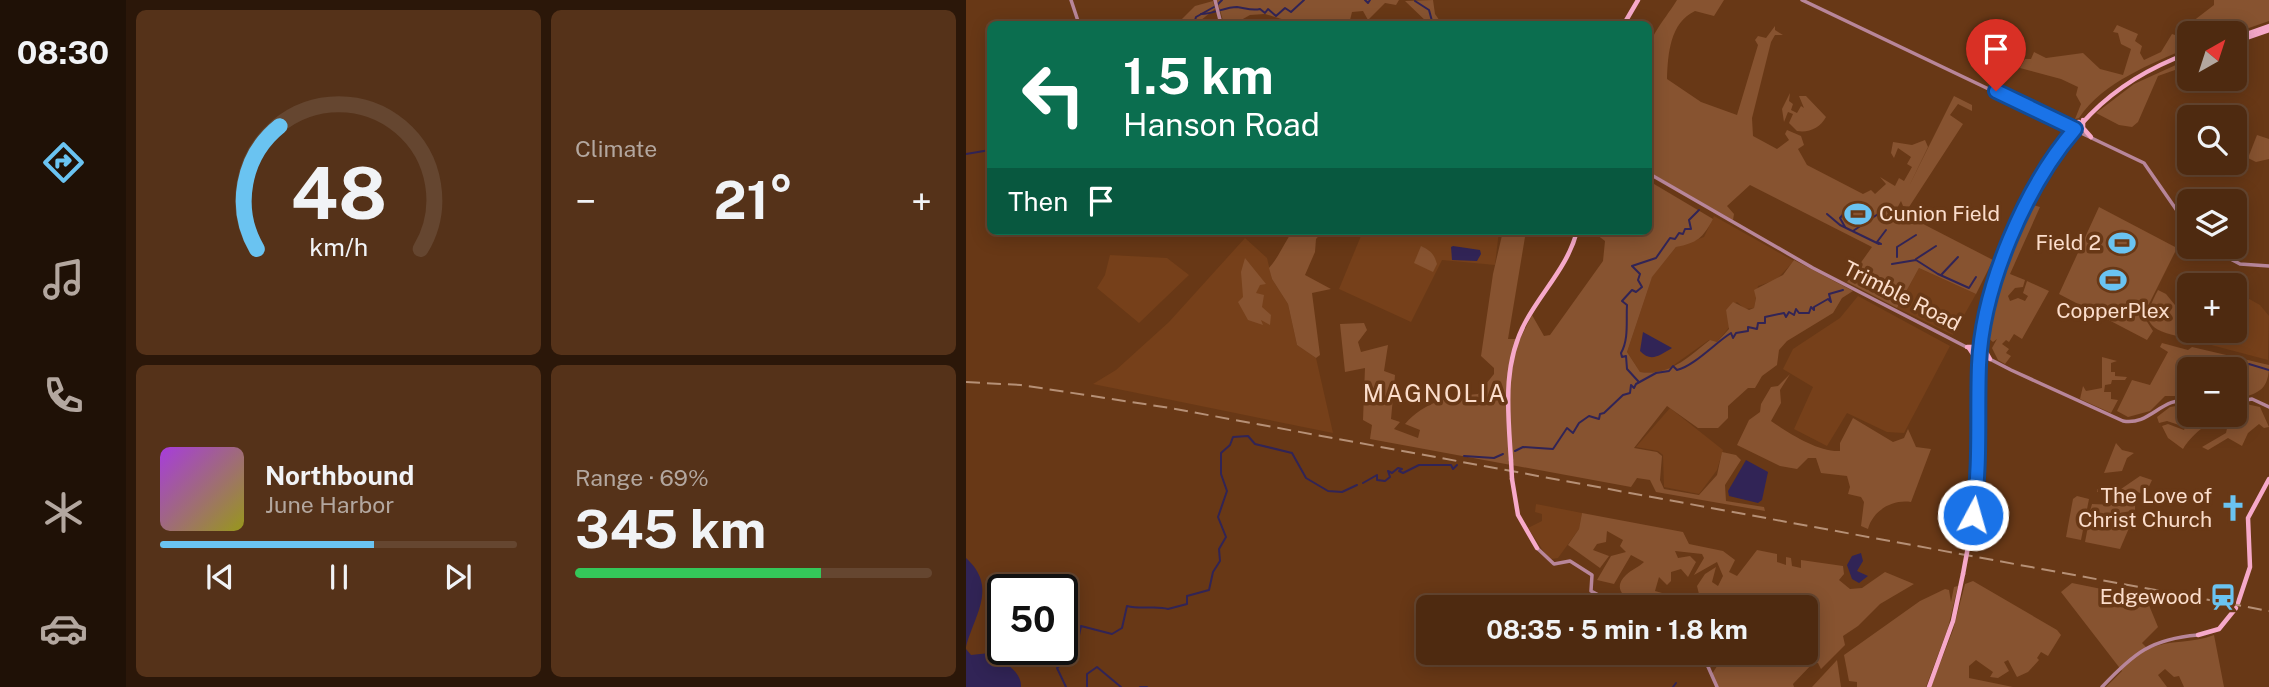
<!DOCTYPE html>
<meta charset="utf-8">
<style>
:root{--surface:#4e2a10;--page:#553219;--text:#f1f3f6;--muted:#b3a79f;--line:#654630;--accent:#6ac3f1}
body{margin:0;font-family:"Public Sans",sans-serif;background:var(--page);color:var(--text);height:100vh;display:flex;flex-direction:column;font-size:26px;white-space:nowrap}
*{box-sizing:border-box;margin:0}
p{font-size:23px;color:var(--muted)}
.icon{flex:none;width:38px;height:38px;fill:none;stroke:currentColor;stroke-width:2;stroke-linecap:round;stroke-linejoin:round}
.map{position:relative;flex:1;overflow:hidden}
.drawer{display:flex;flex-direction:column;gap:10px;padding:10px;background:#2b1709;width:840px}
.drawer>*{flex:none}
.banner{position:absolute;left:21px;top:21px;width:665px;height:214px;border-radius:10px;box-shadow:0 4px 18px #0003,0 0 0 2px var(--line);background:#0b6e4f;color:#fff;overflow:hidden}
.needle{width:46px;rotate:39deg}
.fabs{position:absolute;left:1211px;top:21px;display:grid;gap:14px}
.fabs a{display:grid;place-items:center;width:70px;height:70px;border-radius:10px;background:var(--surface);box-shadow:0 4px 18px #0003,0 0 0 2px var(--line);font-size:35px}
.speed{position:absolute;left:21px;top:574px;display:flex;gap:14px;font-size:35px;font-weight:700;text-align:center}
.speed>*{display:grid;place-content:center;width:91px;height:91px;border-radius:50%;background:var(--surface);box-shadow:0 4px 18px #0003,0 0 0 2px var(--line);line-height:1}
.speed .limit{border:4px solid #111;border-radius:10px;background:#fff;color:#111}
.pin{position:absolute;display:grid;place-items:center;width:60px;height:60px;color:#fff;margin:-72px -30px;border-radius:50% 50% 50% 0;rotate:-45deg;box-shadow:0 0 7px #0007}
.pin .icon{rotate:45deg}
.me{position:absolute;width:77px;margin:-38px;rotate:6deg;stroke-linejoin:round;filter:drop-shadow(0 0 5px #0008)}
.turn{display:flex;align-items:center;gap:24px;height:147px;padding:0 21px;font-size:32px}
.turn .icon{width:91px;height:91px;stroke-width:2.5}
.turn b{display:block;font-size:49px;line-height:60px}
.then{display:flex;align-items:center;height:66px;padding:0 21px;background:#0003;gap:14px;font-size:26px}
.big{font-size:52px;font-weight:700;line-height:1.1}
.drawer .widget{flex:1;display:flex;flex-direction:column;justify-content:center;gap:10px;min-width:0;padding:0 24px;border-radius:10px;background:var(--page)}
.drawer .dial{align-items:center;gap:0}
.dial svg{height:182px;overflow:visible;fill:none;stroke:var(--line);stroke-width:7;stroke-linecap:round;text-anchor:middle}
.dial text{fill:var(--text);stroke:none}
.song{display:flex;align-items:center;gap:21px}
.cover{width:84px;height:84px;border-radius:10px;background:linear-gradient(135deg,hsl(280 70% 55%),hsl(60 70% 35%))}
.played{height:7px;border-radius:4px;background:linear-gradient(90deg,var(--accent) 60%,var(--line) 60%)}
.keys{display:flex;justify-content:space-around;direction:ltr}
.heat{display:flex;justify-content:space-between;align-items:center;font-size:38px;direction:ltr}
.charge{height:10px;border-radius:5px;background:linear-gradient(90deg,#34c759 69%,var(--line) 0)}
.drawer .tiles{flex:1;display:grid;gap:10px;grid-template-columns:repeat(2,1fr)}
.trip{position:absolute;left:450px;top:595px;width:402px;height:70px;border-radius:10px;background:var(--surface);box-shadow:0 4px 18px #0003,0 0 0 2px var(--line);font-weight:700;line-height:70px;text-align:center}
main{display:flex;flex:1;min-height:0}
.dock{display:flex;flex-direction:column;width:126px;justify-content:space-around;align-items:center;background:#1f1106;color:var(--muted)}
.dock .icon{width:49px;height:49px}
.dock .active{color:var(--accent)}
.dock b{font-size:32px;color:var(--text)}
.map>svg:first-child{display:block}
</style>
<main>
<nav class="dock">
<b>08:30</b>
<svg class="icon active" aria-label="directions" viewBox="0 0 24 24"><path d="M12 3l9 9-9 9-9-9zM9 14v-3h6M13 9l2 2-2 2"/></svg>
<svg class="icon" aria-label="music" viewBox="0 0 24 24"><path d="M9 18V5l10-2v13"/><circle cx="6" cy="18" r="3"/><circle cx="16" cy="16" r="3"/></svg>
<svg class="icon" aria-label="phone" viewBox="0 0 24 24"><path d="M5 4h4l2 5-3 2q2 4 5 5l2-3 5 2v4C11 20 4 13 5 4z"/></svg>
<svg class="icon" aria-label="climate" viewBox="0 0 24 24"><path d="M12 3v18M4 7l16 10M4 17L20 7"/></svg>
<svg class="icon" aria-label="car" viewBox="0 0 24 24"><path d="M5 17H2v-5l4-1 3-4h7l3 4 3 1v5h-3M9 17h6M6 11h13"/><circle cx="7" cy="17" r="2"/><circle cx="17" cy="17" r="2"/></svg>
</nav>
<section class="drawer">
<div class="tiles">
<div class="widget dial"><svg viewBox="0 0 100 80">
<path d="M14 69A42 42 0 1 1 86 69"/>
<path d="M14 69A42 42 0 0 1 24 15" stroke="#6ac3f1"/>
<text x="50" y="56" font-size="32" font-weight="700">48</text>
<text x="50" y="72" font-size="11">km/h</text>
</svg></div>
<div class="widget"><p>Climate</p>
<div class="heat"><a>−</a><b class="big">21°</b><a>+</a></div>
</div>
<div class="widget">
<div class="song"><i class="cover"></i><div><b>Northbound</b><p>June Harbor</p></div></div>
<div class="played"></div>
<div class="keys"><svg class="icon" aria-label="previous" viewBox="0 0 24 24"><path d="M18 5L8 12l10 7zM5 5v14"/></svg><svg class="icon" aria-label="pause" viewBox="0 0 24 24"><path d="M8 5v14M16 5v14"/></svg><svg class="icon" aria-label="next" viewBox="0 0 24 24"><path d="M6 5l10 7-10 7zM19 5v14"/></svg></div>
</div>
<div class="widget"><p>Range · 69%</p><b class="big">345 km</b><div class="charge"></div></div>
</div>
</section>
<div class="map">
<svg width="1303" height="687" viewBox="0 0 1303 687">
<rect width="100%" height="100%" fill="#683816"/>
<g fill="#76401a">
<polygon points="748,216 828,261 810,280 792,286 788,308 779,309 771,302 760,310 765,325 751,342 743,340 698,372 674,372 661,352 686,276 710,247 738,237"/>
<polygon points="397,231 533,231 529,265 476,260 445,322 373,289"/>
<polygon points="279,238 301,258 306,279 322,304 331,345 350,358 367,433 127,384 150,370 203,322"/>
<polygon points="144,255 201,258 223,275 173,323 131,288 139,275"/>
<polygon points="953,268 1010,294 987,335 931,308"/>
<polygon points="1269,291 1294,305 1303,316 1302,360 1211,336 1214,308 1223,308 1223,331 1269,331"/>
<polygon points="892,296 984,346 938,433 921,432 881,413 861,446 828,429 847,387 817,369 827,349 874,318"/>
<polygon points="704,408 757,450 751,470 733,494 698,487 697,455 692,451 670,447"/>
<polygon points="570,504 616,513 613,529 592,558 586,559 580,555 562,528 576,521 576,514 569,512"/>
</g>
<g fill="#875330">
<polygon points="251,0 433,0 430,5 419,3 402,20 397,11 386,12 383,24 332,24 299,14 284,15 268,24 258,24"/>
<polygon points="467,0 469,14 476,24 463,24 439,1"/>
<path d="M711 0H758L748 16 729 11C704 23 702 53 701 79L735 102 771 115 792 45 789 40 792 36 800 38 809 26V30L817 35H809L805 42 786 118 787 136 811 149 823 140 819 134 821 130 835 136 838 145 832 149 841 165 897 194 905 190 909 194 920 184 914 177 929 186 933 178 938 181 946 167 941 164 945 157 932 148 928 158 925 153 927 142 946 145 959 140 962 147 943 186 988 96 1006 105V111L992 104 984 115 997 124 943 207 937 206 935 201 930 210 1027 260 1010 294 953 268 931 308 881 282 906 247 784 185 761 206 768 214 767 220 683 172 682 94 686 85C673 43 691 32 711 0Z"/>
<path d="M1248 0H1303V21L1277 30 1270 26 1247 33H1223V47C1184 65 1138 81 1113 118L1109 119 1115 104 1110 95 1112 87 1095 79 1054 68 1059 59H1065L1068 52 1080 58 1117 53 1134 69 1157 75 1165 49 1155 44 1152 33 1147 32 1151 25 1172 34 1169 41 1176 46 1174 53 1178 60 1195 52 1206 34 1209 35 1248 5Z"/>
<polygon points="247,1 249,9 230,24 211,24 229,6"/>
<polygon points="1223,59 1223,65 1192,76 1172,122 1166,127 1153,125 1130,113 1168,84"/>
<path d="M824 93 823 101 827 104 825 110 831 113 835 106 838 108 833 96H840L860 117C854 128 843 133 831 131L823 123 827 114 822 112 818 122 816 109Z"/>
<polygon points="1291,135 1303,139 1303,159 1290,162 1282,158"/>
<path d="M683 181 747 219C737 238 731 243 710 247L686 277 661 352 674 372C704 376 721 358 744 340L751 342 763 329 760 310 767 302 783 310 788 308 790 298 788 290 817 275 828 260 887 291 876 298 867 313 821 341 813 350 811 365 796 376 789 388H782L762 406V418L752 428H732L701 406 668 448 691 452 696 456 694 480 698 489 733 495 751 475 756 452 770 455 775 460 759 485 760 501 798 507 799 511 690 492 684 480 671 478 665 487 404 439 406 425 397 420 399 368 379 372 374 324 398 323 401 330 392 342 395 352 422 345 418 371 429 375 425 419 434 422 428 429 452 438 454 430 439 424C458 402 484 396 512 394L528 374V368L515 356 527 274 537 231H560L542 339H554L566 315 578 336 584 335 637 261 639 241 626 231H682Z"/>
<path d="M1067 205 1074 207 1044 274 1059 280 1057 287 1049 288 1042 296 1044 301 1052 298 1059 301 1062 296 1057 293 1061 281 1083 291 1056 339 1048 334 1043 342 1040 340 1036 344 1043 349 1040 353 1045 356 1039 364 1032 360 1026 348 1031 339 1027 342 1021 337C1028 290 1046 247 1067 205Z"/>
<polygon points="1133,207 1211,248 1180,310 1180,320 1187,331 1181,340 1093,294"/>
<path d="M327 231H357L350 239 349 252 339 275 365 289 346 293 354 355 350 358 331 345 322 304 306 279 303 268C315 254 317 244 327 231Z"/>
<path d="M455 246C465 251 468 254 471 264L467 272 448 263Z"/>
<polygon points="279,258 300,284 294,285 290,293 298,295 296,307 305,315 304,325 295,320 297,325 282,320 272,302 277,297 275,272"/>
<path d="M1192 290 1200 294 1213 310 1211 336C1177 328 1177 318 1192 290Z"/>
<path d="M1196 343 1222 350 1226 347 1303 365C1303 388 1294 394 1272 398L1269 395V369H1223V396H1199L1184 411 1162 417 1151 411 1166 380 1184 385 1202 352 1194 347Z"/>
<polygon points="1136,357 1151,361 1145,363 1145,372 1149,372 1149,376 1161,377 1159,380 1146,380 1145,384 1139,385 1138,392 1145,392 1145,399 1152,400 1145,413 1114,399 1117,386 1120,391 1136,388"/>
<path d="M824 374 814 390 815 403 805 421C824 434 852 452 874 451V443L887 418 927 442 938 438 942 429 950 447 965 449 945 502C927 499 907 510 902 529L895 526 898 502 895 497 882 494 884 487 881 476 855 473 850 458H842L831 469 814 466 771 445 783 420 794 412 795 404 805 387 812 386Z"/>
<path d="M1280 404 1294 407 1303 427 1298 428 1293 424 1282 433 1276 446 1262 438 1242 450 1236 447 1260 433 1262 424 1257 419C1243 419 1224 437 1217 449L1202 438 1196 426 1202 424 1218 430 1224 415H1269V407Z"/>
<polygon points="1216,405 1223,406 1219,427 1201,421 1193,423 1191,417 1204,407"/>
<polygon points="1150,443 1156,450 1168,453 1161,458 1156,471 1138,473"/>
<polygon points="1174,476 1186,480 1179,495 1167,490 1131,492 1131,489 1155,489"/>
<polygon points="1111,496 1123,499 1115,540 1100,537 1107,499"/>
<path d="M1169 501V510C1154 514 1137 516 1124 511L1126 504 1149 505Z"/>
<path d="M616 513 717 532 723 544 757 551 769 560 763 572 771 576 791 550 811 554V562L820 565V557L825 558 826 566 835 568V560L877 566 878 574 873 580 884 589 896 588 919 572 948 584 914 604 892 626 877 636 879 645 855 669 852 663H847L827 684 828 687H752L746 674 753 663 742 656 743 653H840V607H752L743 603 742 607H731L734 598 731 586 739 574 750 567 746 582 752 586 757 576 751 562 728 575 738 558 736 554 709 551 712 558 724 556 730 562 722 577 715 569 705 572V581L701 585 693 577 689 591 714 598 706 602 696 599 697 603H687L690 607C673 607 640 594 660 575 665 570 673 567 678 562L665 555 648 584 631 580 645 556 660 552 654 546 657 540 641 531 640 542 631 544 627 550 643 556 634 568 602 545 613 529Z"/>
<polygon points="1169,514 1154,549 1119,542 1124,515"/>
<polygon points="1007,581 1091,630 1095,635 1082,656 1075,652 1071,658 1073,660 1062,672 1051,677 1042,660 1038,662 1043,671 1032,678 1024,677 1027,672 1010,660 1003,666 1003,678 1047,687 965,687 987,630 999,584"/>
<path d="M1106 583 1180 598 1192 627 1176 643 1182 649C1204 639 1226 644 1248 635L1258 687H1218L1213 676 1208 677 1199 669 1192 675 1201 687H1140L1156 671 1095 592Z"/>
<polygon points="992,586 982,628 960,687 891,687 891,682 883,681 878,655 954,601 979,589 983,590 985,602 988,587"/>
<polygon points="871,660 875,687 846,687"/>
</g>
<g fill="#312456">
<polygon points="487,246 514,250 515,254 511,261 486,260 485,247"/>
<path d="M677 332 706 348C694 355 685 363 674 351Z"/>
<polygon points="780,460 802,472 796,500 792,503 763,496 762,491"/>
<polygon points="895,553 897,561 891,571 902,576 893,583 886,579 881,565 886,556"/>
<path d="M0 558C32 587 9 614 0 647Z"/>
<path d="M0 649 5 655 24 653C36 661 56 671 55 687H0Z"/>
</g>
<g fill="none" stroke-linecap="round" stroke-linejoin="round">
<g stroke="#312456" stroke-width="2">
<polyline points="399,0 402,3 404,0"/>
<polyline points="449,1 463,10 466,21 471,24"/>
<polyline points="251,5 256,0"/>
<path d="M235 14C248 14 259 7 271 7 279 8 286 11 294 9L299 13 302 9 310 16 319 8 325 12 338 0"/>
<polyline points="228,24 230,17 248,7"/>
<polyline points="0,154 24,150"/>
<polyline points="861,214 874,225 913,244"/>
<polyline points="879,227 874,218 880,211"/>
<polyline points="887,231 912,214"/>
<polyline points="915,244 911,242 920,230"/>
<polyline points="931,257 931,247 950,235"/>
<polyline points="950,259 970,246"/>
<polyline points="926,264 950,260 972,274 1003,288 1010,277"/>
<polyline points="976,274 992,257"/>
<polyline points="1269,370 1283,364 1303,370"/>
<path d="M672 381 661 369 660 356 656 357 655 353C663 339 660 321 661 305L656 301 666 290 670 292 676 287 672 280 674 274 666 266 690 258 704 238 709 239 713 233 717 234 719 229H725L723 220 733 210"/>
<path d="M549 451 557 447 587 449 601 428 607 433 613 423 623 416 633 419 634 414 638 413 657 395 664 393 665 385 668 388 670 384 690 373 703 371 707 366 711 370C728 366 749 343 765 333L767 338 770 333 782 331V327L791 329 792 323H799V317L818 313 820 317 823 312 828 315 830 309 833 313H843L845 307 848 310V307L862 299 865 302 863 294 877 290"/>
<polyline points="498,456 528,458 537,454"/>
<polyline points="397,483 411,475 411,480 419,481 424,477 422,471 426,473 432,468 436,469 433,471 437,473 453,465 485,465 487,469 491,465"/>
<path d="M100 687 91 668 109 654 115 626 146 634 156 628 161 606C177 610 190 605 202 609L221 604V596L243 590 247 572 254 561 253 549 260 537 252 517 261 491 255 474V453L264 445 267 437 282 436 289 444 326 453 340 478 362 491 376 492 391 485"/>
<polyline points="121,687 121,674 131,667 155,687"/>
<polyline points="174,687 181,687"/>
<polyline points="707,687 710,683"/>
</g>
<g stroke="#b8869a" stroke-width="3.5">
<polyline points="105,0 113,24"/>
<polyline points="249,0 255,24"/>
<polyline points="836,0 1178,163 1223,228"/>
<path d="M682 173 847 268 1045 370 1157 421C1184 426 1196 396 1223 401"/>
<polyline points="1242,247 1274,264 1303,266"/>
<polyline points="1269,402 1286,399 1303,407"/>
<polyline points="571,548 588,564 604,561 626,575 625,591 655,607"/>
<polyline points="736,653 751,687"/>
<path d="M1136 687C1168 653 1185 639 1232 635"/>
</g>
<g stroke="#f6a9c9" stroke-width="4.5">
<polyline points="658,24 672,0"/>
<polyline points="1269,38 1303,26"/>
<polyline points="1269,42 1303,30"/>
<polyline points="1117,120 1117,128 1125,137"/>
<polyline points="1101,137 1098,124 1113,122"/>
<polyline points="1016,345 1024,359"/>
<polyline points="1001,347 1008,347 1014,341"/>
<polyline points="1003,348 1012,362"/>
<path d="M545 460C542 412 536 364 560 321 577 290 602 266 611 231"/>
<polyline points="546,479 552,515 571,548"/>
<path d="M1002 547C1006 517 1011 488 1013 457 1014 415 1010 372 1016 330 1022 287 1039 248 1059 210 1100 133 1138 84 1223 53"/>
<polyline points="1272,603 1284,567 1282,518 1303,479"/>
<polyline points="1232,635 1253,629 1270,608"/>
<polyline points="963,687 987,621 997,574"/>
</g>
<polyline stroke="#b69076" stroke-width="2" stroke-dasharray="14 7" stroke-linecap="butt" points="0,382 55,385 204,408 1303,611"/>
<g stroke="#f6a9c9" stroke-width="4.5">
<polyline points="545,460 546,479"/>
<polyline points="997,574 1002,547"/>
</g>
</g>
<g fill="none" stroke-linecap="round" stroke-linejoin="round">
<defs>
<path id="route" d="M1007 515C1015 465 1011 415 1013 365 1016 288 1059 187 1109 129L1030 91"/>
</defs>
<use href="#route" stroke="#114b97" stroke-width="18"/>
<use href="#route" stroke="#1a73e8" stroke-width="12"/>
</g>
<defs>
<symbol id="stadium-bare" viewBox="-9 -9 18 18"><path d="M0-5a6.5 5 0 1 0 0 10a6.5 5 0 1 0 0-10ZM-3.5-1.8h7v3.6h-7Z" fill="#6ac3f1" stroke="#683816" stroke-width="2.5" paint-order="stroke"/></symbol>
<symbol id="church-bare" viewBox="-9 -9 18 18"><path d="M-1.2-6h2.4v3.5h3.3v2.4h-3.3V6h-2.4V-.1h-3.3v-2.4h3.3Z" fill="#6ac3f1" stroke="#683816" stroke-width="2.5" paint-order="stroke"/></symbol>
<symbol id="station-bare" viewBox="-9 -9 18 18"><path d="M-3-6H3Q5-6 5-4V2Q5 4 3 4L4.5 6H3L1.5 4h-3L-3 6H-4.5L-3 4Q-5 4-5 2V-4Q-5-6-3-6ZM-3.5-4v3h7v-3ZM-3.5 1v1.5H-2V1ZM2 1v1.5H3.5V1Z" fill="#6ac3f1" stroke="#683816" stroke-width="2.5" paint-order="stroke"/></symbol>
</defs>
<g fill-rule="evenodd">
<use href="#stadium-bare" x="873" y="195" width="38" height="38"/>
<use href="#stadium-bare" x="1137" y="224" width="38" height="38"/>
<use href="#stadium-bare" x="1128" y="261" width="38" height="38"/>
<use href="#church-bare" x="1248" y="489" width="38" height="38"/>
<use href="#station-bare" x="1238" y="578" width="38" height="38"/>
</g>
<g text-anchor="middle" stroke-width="7" stroke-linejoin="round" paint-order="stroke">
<g font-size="21" fill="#fbddcb" stroke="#683816" text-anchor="end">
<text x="913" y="221" text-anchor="start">Cunion Field</text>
<text x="1135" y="250">Field 2</text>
<text x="1147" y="318" text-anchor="middle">CopperPlex</text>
<text x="1246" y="503">The Love of<tspan x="1246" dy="24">Christ Church</tspan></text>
<text x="1236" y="604">Edgewood</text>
</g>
<g font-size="21" fill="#fbddcb" stroke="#683816">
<text transform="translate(936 296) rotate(27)" y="7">Trimble Road</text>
</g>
<g font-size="24" letter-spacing="2" fill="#fbddcb" stroke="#683816">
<text x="469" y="402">MAGNOLIA</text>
</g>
</g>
</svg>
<div class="fabs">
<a><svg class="needle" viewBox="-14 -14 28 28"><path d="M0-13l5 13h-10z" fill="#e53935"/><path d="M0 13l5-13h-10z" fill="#b3a79f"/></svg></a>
<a><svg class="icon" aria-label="search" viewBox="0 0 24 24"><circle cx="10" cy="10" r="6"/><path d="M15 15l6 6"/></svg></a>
<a><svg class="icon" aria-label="layers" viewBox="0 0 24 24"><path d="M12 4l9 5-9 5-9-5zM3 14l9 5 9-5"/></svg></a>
<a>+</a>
<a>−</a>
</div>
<div class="speed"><div class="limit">50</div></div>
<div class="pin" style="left:1030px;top:91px;background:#d93025"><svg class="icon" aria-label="arrive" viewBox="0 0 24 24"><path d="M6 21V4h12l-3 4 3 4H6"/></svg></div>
<svg class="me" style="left:1007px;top:515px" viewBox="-20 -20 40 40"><circle r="17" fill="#1a73e8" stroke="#fff" stroke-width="3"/><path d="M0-11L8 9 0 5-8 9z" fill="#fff"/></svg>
<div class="trip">08:35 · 5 min · 1.8 km</div>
<div class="banner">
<div class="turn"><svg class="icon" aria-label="left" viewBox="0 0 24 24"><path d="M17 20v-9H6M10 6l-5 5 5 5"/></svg><div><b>1.5 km</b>Hanson Road</div></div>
<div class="then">Then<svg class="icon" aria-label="arrive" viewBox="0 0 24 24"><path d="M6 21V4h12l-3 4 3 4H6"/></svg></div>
</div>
</div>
</main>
